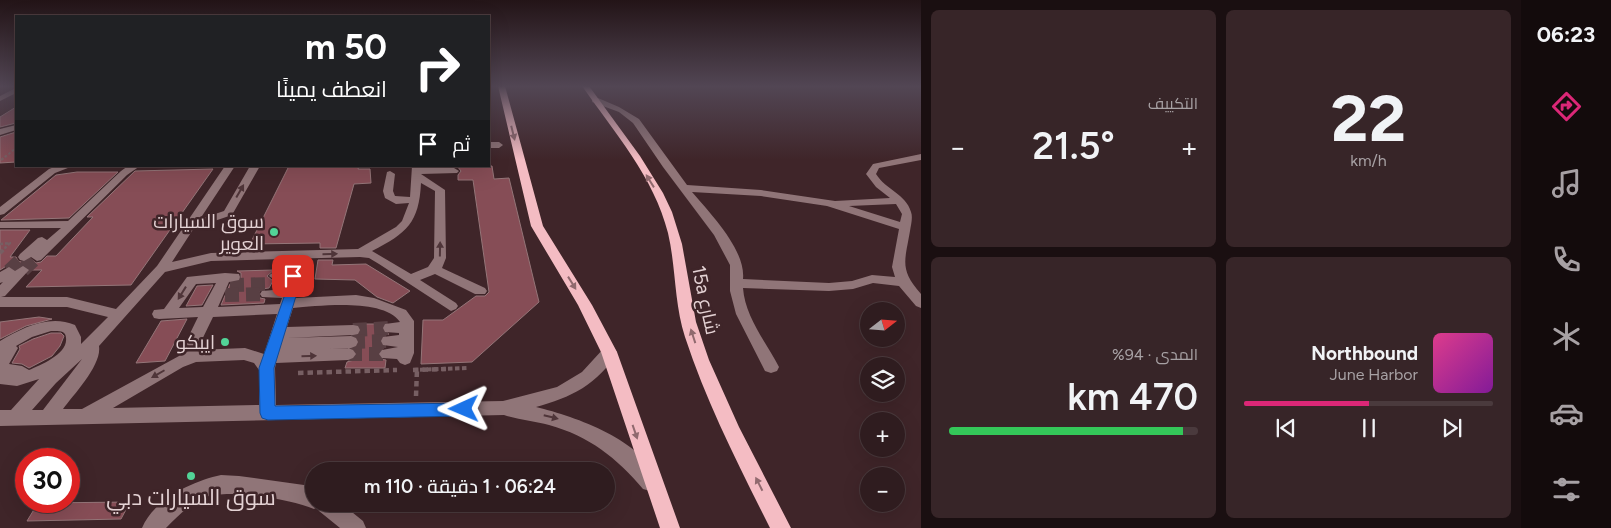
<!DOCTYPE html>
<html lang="ar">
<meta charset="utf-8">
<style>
:root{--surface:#2f1c1f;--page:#372528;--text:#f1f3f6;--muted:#a7a1a4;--line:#4a3a3d;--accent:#db2777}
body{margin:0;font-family:Figtree,Cairo,sans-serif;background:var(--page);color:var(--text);direction:rtl;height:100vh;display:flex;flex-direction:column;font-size:19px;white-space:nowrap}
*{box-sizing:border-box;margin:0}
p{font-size:16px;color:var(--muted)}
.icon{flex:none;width:28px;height:28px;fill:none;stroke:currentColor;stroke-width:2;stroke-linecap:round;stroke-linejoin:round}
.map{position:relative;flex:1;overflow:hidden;direction:ltr}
.side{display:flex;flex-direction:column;gap:10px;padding:10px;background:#1a0f11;width:600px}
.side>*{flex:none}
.banner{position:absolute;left:15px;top:15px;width:475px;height:152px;border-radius:0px;box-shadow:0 5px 20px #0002,0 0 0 1px var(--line);direction:rtl;background:#202124;color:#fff;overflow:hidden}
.needle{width:32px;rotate:73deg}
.fabs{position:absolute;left:860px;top:302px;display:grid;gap:10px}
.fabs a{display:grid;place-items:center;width:45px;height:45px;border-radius:50%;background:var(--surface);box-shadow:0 5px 20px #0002,0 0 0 1px var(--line);font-size:25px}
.speed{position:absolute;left:15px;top:448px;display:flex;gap:10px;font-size:25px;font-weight:700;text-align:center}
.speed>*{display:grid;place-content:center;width:65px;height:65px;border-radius:50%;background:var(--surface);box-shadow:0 5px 20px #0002,0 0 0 1px var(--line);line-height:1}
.speed .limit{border:8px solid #d22;background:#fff;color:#111}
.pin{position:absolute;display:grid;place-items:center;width:42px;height:42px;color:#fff;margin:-21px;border-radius:10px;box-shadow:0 2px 8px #0006}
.me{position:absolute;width:55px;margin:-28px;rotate:269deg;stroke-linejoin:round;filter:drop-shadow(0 0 4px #0008)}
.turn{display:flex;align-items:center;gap:18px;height:105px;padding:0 20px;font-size:22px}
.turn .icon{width:65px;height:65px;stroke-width:2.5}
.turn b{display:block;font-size:35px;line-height:42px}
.then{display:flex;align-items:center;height:48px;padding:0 20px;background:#0003;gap:10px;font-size:19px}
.big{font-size:38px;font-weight:600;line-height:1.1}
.side .widget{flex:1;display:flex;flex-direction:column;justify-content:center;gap:8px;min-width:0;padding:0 18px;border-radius:8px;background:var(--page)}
.side .dial{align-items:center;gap:0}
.dial b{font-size:65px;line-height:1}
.song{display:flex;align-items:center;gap:15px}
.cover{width:60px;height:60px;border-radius:8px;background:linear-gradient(135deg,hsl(330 70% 55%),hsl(290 70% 35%))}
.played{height:5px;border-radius:2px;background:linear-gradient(90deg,var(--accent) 50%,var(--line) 50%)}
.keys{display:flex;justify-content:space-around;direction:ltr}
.heat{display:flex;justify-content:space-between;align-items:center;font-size:28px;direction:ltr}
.charge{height:8px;border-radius:4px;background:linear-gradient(90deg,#34c759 94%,var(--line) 0)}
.side .tiles{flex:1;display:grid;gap:10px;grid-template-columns:repeat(2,1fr)}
.trip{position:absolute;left:305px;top:462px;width:310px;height:50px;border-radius:25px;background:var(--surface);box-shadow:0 5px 20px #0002,0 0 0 1px var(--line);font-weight:600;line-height:50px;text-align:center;direction:rtl}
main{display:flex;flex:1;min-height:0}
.tabs{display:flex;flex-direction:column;width:90px;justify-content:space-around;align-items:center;background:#130b0c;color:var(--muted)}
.tabs .icon{width:35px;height:35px}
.tabs .current{color:var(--accent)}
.tabs b{font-size:22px;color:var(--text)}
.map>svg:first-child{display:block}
</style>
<main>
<nav class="tabs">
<b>06:23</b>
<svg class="icon current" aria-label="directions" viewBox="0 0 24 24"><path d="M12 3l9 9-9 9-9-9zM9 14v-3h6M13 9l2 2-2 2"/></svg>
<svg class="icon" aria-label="music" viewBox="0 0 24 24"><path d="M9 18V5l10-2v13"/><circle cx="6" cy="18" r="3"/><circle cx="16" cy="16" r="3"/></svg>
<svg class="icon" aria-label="phone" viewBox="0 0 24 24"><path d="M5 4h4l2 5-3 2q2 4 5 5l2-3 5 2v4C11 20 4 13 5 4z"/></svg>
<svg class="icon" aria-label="climate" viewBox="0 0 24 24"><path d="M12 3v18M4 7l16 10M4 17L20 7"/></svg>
<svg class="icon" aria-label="car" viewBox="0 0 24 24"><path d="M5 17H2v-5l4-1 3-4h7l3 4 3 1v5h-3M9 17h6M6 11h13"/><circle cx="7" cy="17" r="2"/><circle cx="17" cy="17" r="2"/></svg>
<svg class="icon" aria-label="filters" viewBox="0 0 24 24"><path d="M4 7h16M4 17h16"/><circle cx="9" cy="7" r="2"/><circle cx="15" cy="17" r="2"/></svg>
</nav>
<section class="side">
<div class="tiles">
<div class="widget dial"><b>22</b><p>km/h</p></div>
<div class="widget"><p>التكييف</p>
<div class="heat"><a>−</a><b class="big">21.5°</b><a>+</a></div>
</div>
<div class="widget">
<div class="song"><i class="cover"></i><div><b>Northbound</b><p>June Harbor</p></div></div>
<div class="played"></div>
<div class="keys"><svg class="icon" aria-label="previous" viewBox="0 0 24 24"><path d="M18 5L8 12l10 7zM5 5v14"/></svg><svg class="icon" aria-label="pause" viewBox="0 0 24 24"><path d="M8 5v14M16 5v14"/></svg><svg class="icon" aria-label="next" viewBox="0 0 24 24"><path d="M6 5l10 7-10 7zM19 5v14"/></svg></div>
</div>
<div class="widget"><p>المدى · 94%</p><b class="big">470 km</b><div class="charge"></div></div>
</div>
</section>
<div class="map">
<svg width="921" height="528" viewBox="0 0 921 528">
<rect width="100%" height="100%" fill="#3f2529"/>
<g fill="#864d56" stroke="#947578">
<polygon points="16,107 16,123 0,127 0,117"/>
<polygon points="16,132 16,162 0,163 0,137"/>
<polygon points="289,166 359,166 358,169 370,169 371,183 354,184 336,248 320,248 320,243 250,244"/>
<polygon points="457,166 492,166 494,179 509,178 539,302 472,362 421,364 423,320 443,320 476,296 485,296 489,292 473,180 458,180 458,175 461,171"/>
<polygon points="213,169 131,285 26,287 42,270 31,270 22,264 15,269 8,265 0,270 0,230 30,230 10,257 16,257 18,261 24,263 31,259 36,263 41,262 47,256 56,256 93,217 87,217 135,171"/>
<polygon points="77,172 118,172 69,218 1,220 56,175"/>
<polygon points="318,260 333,260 332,265 366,264 410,291 393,303 377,297 355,280 315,279"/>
<polygon points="274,270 267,276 273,281 269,288 262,289 258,293 260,298 265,299 264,303 221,305 230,284 241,281 241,273 237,271"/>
<polygon points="213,285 202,305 186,306 197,286"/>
<polygon points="39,317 52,319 26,326 0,339 0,322"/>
<polygon points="187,319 165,361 136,363 161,321"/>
<polygon points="357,324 383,324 381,329 383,333 389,334 381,336 379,342 381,346 386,347 380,349 377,354 380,359 386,360 385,368 345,368 347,362 354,360 358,354 354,349 360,343 357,336 360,335 362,329"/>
<polygon points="51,333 61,333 64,336 60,346 52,356 29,368 22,364 12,363 20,349 19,346 33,339"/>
<polygon points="130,502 121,519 27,521 38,503"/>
</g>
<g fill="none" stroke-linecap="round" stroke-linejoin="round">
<g stroke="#583f43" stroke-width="14" stroke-dasharray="14 7" stroke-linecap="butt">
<polyline points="23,270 37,257"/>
<polyline points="9,271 24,257"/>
<polyline points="230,285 271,284"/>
<polyline points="225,295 267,294"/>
<polyline points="353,330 390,328"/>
<polyline points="351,342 388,341"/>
<polyline points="348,354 387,354"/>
</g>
<polyline stroke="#775f63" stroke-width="2" stroke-dasharray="2.5 2" stroke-linecap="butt" points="5,157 16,148"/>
<g stroke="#775f63" stroke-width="2.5" stroke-dasharray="3 2" stroke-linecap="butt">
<polyline points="1,160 6,156"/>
<polyline points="0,244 10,243 4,249"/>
</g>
<g stroke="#775f63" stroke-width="4" stroke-dasharray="4.5 2.5" stroke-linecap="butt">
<polyline points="0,253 5,248"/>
<polyline points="413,370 467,368"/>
</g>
<g stroke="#775f63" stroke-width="4.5" stroke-dasharray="5.5 4" stroke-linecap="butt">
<polyline points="413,370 446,369"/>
<polyline points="298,373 397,370"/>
<polyline points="416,396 417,369"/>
</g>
<g fill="#907578" fill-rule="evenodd">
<polygon points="16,88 16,93 0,101 0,96"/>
<path d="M592 98H598L619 107 639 119 687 185 761 190 835 201 890 198 876 187 866 174 873 164 921 154V160L879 168 876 174C886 190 906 194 911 212 913 217 911 225 910 231 905 261 899 269 921 294V308L916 306 899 286 873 283 853 289 829 291 743 288C745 317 766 342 779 367L777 371 771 373 765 371 736 314 730 291V265L714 235 663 167 633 123 619 112 592 102ZM692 192 761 196 827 206 899 229 892 267 895 277 872 275 852 281 829 283 743 279C746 250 710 213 692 192ZM896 204 902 214 900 222 849 206Z"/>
<polygon points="16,125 16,130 0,135 0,129"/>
<polygon points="489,142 499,142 503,145 499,148 489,148"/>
<polygon points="57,166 73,166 55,173 4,214 0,215 0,207 49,169"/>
<polygon points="128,166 140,166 127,175 41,260 37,261 31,257 24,261 20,260 18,257 20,254 38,238 42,237 47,240 61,228 0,228 0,222 68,221 121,171"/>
<path d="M225 166H235L200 219 224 211 250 166H260L232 215 194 228 172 262 211 253 358 249 396 227 402 221 409 203 396 204 385 198 383 191 387 172 390 171 395 174 393 191 395 196 410 197 412 166 454 168 459 171 457 173 421 174 445 190 446 258 442 268 485 288 487 291 485 294H475L435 274 420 280 456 303 458 306 456 309 451 311 379 264 369 258 360 257 211 261 165 272 99 346C102 365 74 394 63 409H82L179 356 198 317 159 319 154 318 152 314 154 310 164 309 187 277 225 273 239 274 240 277 239 280 229 282 218 307 280 304 282 298 262 297 260 294 262 291 285 289 288 280H275L269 276C276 267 295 270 301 279L296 298 356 295 374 298 406 310 414 321V353L410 363 405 365 400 363 397 359 382 358 379 354 382 350 398 347 383 345 381 341 383 337 399 335V333L385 332 383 328 385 324 400 322C383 298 320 306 293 308L287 327 353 325 358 326 360 330 358 334 353 335 287 338 351 336 356 338 358 342 356 346 351 348 280 349 348 348 353 350 356 354 353 358 348 360 276 363 275 368 276 405 503 401 557 387 582 372 604 348 609 346 614 348 617 352C599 384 570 398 536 407 577 417 642 440 660 482L657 489 650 491 643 489C617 458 589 436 549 425 535 421 519 420 504 415L0 426V410H11L39 379 17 386 0 384V341C22 328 49 314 75 325L81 337V344L108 317 67 307H0V285L3 282 0 283V272L9 267 15 271 23 266 29 270 5 296 1 297H67L116 309 157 266ZM421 183 435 191 434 258 428 267 411 274 372 251C407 233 419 223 421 183ZM216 283 203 307 179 308 196 284ZM277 314 264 354 245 348 197 350 213 317ZM51 331C58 331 66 330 66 338 68 354 40 365 29 370L22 366 9 364 18 348 16 346 32 337ZM82 359 43 410H32L56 383ZM244 360 254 363 259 370V405L113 408 183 367 196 362Z"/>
<path d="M221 475 239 476 304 485 314 489V504H342L363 521 366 528H340L319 511 317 507 314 509C291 499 230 489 206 497 190 503 178 516 166 528H142C154 499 193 481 221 475Z"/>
</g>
<g fill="#f4bcc3" fill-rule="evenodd">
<polygon points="498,86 505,86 543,226 592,305 617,352 680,528 660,528 601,352 578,305 531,226"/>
<path d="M582 86H589L640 156 663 193 672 212 682 244 696 322 709 360 739 427 791 528H770C739 466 707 404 685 337 674 303 676 267 668 233 654 177 614 132 582 86Z"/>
</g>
</g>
<defs><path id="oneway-solid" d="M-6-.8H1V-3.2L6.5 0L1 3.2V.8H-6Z" transform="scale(1.25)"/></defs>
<g fill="#90696e">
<use href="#oneway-solid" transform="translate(513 133) rotate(76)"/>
<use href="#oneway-solid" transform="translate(650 181) rotate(-122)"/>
<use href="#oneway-solid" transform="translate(572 283) rotate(58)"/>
<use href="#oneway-solid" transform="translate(693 336) rotate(-108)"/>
<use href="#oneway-solid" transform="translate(635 432) rotate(71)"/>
<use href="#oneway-solid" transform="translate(759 484) rotate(-117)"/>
</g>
<g fill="#4f3539">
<use href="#oneway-solid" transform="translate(240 191) rotate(-60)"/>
<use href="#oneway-solid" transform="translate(440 249) rotate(-89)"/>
<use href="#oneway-solid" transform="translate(330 254) rotate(-1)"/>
<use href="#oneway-solid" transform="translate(182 293) rotate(122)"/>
<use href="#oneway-solid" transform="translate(309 356) rotate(-2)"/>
<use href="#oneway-solid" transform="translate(158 374) rotate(150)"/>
<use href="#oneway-solid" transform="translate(551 417) rotate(14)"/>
</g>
<linearGradient id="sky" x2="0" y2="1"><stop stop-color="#231417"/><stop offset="0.54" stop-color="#524654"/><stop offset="1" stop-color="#524654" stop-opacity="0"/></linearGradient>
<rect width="921" height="160" fill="url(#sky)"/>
<polygon fill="#1a73e8" stroke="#114b97" points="293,273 297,274 300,283 274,368 275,406 464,403 470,405 472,409 470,414 464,416 268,420 262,418 260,413 259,368 289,283 287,276"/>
<g fill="#52d397" stroke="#3f2529" stroke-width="2">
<circle cx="274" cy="232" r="5"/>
<circle cx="225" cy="342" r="5"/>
<circle cx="191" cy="476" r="5"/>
</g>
<g text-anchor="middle" stroke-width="5" stroke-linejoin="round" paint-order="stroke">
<g font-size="19" fill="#e4d2d4" stroke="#3f2529" text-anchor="end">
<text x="264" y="228">سوق السيارات<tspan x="264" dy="22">العوير</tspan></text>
<text x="215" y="349">ايبكو</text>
</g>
<g font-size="19" fill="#e4d2d4" stroke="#3f2529">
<text transform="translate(706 300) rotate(78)" y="7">15a شارع</text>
</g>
<g font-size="22" fill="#e4d2d4" stroke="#3f2529">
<text x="191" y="505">سوق السيارات دبي</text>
</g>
</g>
</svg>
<div class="fabs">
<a><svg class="needle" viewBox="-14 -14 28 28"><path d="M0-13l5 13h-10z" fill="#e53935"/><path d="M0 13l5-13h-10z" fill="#a7a1a4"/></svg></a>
<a><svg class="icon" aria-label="layers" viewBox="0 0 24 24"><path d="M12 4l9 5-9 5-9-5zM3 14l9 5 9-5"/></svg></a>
<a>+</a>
<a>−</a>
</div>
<div class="speed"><div class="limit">30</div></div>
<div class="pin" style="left:293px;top:276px;background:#d93025"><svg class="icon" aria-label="arrive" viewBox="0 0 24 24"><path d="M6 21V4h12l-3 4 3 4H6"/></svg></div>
<svg class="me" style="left:464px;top:409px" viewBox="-20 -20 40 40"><path d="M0-17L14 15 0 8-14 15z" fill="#1a73e8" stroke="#fff" stroke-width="4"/></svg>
<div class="trip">06:24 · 1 دقيقة · 110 m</div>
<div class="banner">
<div class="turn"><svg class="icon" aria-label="right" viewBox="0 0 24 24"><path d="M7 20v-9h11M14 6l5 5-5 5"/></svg><div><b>50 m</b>انعطف يمينًا</div></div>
<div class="then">ثم<svg class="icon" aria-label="arrive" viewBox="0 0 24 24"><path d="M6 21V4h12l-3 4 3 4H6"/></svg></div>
</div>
</div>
</main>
